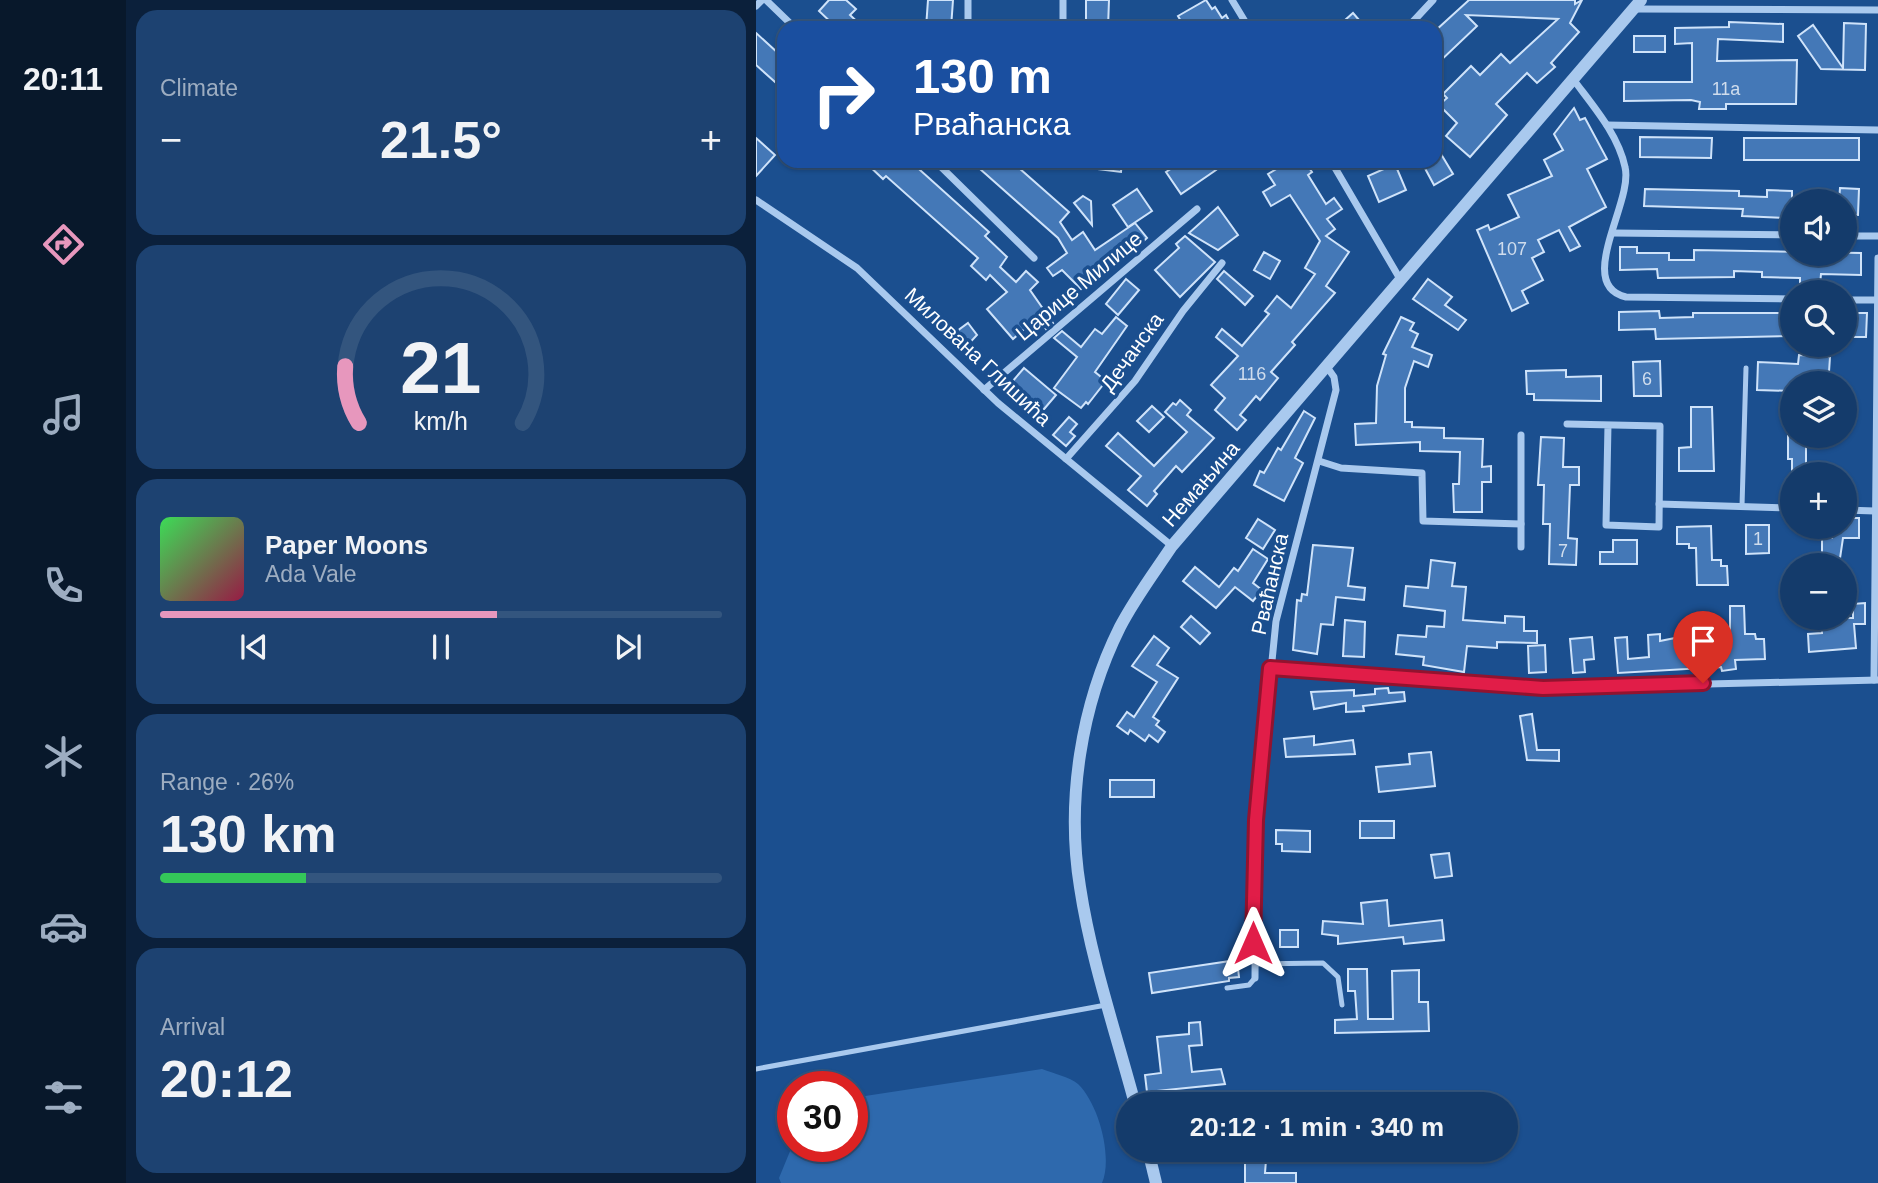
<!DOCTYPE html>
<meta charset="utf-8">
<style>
:root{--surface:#143b6b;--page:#1d4271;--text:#f1f3f6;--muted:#9dadc1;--line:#33557e;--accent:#e797bd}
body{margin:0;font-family:Arial,sans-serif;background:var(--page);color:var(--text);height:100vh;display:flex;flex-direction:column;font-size:26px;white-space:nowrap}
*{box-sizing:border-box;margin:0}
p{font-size:23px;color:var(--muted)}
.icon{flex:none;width:38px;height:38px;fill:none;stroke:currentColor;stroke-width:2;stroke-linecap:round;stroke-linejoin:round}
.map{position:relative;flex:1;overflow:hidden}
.drawer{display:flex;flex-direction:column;gap:10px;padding:10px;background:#0b203b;width:630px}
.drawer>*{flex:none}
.hud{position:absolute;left:21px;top:21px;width:665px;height:147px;border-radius:21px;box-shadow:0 2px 5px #0004,0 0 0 2px var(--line);background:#1a4fa0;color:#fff;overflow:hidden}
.buttons{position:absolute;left:1024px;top:189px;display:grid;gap:14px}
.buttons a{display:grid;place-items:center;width:77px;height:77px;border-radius:50%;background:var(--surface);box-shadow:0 2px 5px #0004,0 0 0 2px var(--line);font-size:35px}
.speed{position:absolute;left:21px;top:1071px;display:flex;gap:14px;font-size:35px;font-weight:700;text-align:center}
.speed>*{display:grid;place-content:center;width:91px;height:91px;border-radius:50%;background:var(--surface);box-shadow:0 2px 5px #0004,0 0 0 2px var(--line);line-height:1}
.speed .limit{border:10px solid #d22;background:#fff;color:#111}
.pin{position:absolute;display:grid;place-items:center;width:60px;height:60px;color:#fff;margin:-72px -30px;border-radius:50% 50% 50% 0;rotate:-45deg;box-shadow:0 0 7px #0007}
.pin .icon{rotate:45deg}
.me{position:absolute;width:77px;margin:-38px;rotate:0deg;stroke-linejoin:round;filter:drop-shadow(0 0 5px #0008)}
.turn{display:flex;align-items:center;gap:24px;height:147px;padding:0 21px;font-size:32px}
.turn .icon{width:91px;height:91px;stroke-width:2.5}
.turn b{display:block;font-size:49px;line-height:60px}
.big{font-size:52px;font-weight:700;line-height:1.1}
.drawer .widget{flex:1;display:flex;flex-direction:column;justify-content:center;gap:10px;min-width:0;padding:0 24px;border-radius:21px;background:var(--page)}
.drawer .dial{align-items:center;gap:0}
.dial svg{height:182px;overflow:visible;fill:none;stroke:var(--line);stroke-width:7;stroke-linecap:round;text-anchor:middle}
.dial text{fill:var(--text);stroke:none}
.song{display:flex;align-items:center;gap:21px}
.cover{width:84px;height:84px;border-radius:10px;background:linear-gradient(135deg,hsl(130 70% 55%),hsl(340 70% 35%))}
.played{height:7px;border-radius:4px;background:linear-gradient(90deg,var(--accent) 60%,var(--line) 60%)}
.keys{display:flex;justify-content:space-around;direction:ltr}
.heat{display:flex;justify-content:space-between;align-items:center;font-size:38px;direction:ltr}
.charge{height:10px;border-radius:5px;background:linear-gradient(90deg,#34c759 26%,var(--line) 0)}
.trip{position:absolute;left:360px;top:1092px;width:402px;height:70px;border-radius:35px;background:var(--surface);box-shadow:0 2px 5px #0004,0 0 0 2px var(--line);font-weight:700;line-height:70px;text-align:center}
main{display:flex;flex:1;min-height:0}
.menu{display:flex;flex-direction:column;width:126px;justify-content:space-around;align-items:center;background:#08182b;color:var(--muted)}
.menu .icon{width:49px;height:49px}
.menu .on{color:var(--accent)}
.menu b{font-size:32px;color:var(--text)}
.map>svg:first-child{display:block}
</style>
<main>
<nav class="menu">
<b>20:11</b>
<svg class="icon on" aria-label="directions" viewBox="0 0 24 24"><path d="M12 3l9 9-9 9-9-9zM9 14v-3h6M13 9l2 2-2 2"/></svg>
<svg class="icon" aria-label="music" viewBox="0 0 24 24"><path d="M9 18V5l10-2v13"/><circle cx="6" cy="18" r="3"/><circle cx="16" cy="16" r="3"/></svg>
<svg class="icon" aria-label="phone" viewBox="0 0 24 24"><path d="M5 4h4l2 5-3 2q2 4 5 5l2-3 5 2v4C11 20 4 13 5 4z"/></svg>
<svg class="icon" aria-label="climate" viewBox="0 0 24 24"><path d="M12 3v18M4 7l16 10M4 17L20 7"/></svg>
<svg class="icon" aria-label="car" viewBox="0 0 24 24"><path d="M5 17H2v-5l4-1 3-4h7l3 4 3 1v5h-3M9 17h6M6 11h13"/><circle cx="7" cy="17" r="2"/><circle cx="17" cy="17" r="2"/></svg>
<svg class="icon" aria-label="filters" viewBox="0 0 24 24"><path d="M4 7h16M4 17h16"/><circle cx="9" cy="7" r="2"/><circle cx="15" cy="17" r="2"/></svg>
</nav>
<section class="drawer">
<div class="widget"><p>Climate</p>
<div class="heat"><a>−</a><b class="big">21.5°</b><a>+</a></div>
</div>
<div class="widget dial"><svg viewBox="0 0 100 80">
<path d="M14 69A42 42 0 1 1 86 69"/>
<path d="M14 69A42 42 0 0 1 8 44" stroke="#e797bd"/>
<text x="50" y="56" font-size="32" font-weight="700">21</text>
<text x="50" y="72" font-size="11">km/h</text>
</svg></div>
<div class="widget">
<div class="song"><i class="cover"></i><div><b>Paper Moons</b><p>Ada Vale</p></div></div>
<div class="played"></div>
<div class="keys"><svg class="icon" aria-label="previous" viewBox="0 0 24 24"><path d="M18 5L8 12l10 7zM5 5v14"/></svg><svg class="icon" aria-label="pause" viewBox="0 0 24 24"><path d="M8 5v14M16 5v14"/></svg><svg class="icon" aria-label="next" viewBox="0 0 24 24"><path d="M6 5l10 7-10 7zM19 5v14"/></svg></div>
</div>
<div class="widget"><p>Range · 26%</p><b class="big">130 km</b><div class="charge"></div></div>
<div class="widget"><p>Arrival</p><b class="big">20:12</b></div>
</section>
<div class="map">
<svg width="1122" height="1183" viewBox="0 0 1122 1183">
<rect width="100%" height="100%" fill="#1b4f8f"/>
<path fill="#2e69ad" d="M286 1069C296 1073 314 1077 322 1084 343 1104 357 1158 346 1183H25L23 1178 37 1144 96 1146V1098Z"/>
<g fill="#4478b7" stroke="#cfe3fa" stroke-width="2">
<polygon points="73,0 90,0 100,9 94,15 108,28 81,28 63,11"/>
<polygon points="172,0 197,0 195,28 170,28"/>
<polygon points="330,0 353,0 352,28 330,28"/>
<polygon points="450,0 456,9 459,7 466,18 470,15 477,28 429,28 422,16"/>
<polygon points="713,0 819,0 819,4 826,0 814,23 823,32 795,63 799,67 781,83 771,73 740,104 751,115 714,157 690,136 701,123 683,105 691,98 687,94 715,66 724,75 745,54 754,63 802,19 710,15 721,26 679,66 679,31"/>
<polygon points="597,13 610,28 580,28"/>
<polygon points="973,22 1027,24 1027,42 962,39 961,61 1041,60 1040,104 970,104 970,109 943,109 944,102 935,100 868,101 868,82 936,82 936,43 919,44 919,28 973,27"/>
<polygon points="1088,23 1110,24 1109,70 1065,69 1042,36 1057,25 1087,68"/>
<polygon points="0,33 22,53 28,46 28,90 0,65"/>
<rect x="878" y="36" width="31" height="16"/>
<polygon points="818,108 824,120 829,118 851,159 831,169 850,207 813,227 824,246 814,251 803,230 782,240 788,252 776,258 787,280 766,291 772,303 756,311 721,230 732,225 734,230 763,217 752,195 796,176 788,160 807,150 798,134"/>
<polygon points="884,137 956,138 955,158 884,157"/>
<polygon points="0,138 19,155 0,176"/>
<rect x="988" y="138" width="115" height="22"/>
<polygon points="679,144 697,174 678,185 665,161 679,161"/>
<polygon points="108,161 154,161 233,232 229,236 251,257 244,267 260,282 270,271 282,282 274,290 297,323 290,329 281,318 257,339 231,309 251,292 234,275 230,280 215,266 222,258 130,176 127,179"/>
<polygon points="215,161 255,161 313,212 304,222 316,240 327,232 339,250 379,223 391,238 381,247 376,242 356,256 362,263 350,272 347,268 325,289 306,270 297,276 291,268 311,253 302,238"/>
<polygon points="334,161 366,161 365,172 334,168"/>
<polygon points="427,161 454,161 460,170 425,194 410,172"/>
<polygon points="524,161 548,161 556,172 552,175 570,204 578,198 586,209 571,219 579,229 570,236 593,252 570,286 579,293 536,342 539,345 515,372 522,378 504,400 500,396 484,415 490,420 481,430 459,410 469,398 455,385 482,356 460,337 466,329 486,346 513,314 509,311 521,296 535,308 559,274 549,268 564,241 534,195 515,206 507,192 519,185 512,174 527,165"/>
<polygon points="639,164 650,190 623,202 612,176"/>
<polygon points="1084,188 1103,189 1102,215 1088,214 1088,201 1083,201"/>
<polygon points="381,189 396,211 372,227 357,205"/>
<polygon points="889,189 983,191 983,196 1011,197 1011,190 1036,191 1036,209 1029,209 1029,218 986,216 987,209 888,206"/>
<polygon points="327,196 335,201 336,225 318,203"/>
<polygon points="462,207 482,235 462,250 433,233"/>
<polygon points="429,236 459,262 424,297 399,270 423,248 420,244"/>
<polygon points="864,247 881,247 881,253 913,253 913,260 938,260 938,250 1105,253 1105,275 1065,274 1064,285 1044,284 1044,278 1006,277 1006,272 978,271 978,277 902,278 901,269 864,270"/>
<polygon points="508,252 524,261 514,279 498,270"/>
<polygon points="468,271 497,296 489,305 461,279"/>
<polygon points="370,279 383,290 362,315 350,304"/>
<polygon points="672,279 696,297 689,305 710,320 702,330 657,299"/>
<polygon points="903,311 904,318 937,317 937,313 1036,313 1036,336 900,339 899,329 863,330 863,312"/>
<polygon points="1088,313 1111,313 1110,337 1088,337"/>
<polygon points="360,317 371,326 339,372 350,381 332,404 330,402 325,408 298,388 321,357 298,338 306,331 325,347 339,329 346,334"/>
<polygon points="645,317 658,323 654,330 662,334 656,347 676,355 672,367 658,361 649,388 649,422 656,422 656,427 688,428 688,438 727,439 726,467 735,466 735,482 726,482 726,512 698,512 697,484 703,484 704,452 664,451 664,442 600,445 599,424 620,423 621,386 630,355 627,354"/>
<polygon points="212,323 221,335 208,349 197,334"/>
<polygon points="1043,355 1074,357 1073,372 1063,372 1063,383 1036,382 1036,391 1001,390 1002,362 1042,364"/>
<polygon points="904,361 905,396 878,396 877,362"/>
<polygon points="268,368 300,395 283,415 273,406 277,401 256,382"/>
<polygon points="810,370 810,377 845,376 845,401 778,400 778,394 771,394 770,371"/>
<polygon points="424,400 435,410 431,415 458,438 426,472 420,466 398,491 401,494 391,506 372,490 385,476 350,446 362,433 398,466 431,432 409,412 417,403 420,405"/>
<polygon points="396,406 408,417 393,432 381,421"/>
<polygon points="935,407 956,407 958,471 923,471 923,448 935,447"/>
<polygon points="548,411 559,418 539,458 547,463 528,501 498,485 504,471 508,473 522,448 525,450"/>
<polygon points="313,417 321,424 314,432 319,436 310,446 297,435"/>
<polygon points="1032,436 1050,436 1050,474 1036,474 1036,459 1032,459"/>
<polygon points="785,437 808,438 807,467 823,467 823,485 814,485 812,538 821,539 820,565 793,564 794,524 787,524 788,485 782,485"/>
<polygon points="1088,518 1103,518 1103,538 1087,538 1083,565 1060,565 1060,553 1066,553 1066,538 1076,538 1076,527 1088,527"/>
<polygon points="502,519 519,530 507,549 490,538"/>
<polygon points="990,525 1013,525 1013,553 990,554"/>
<polygon points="955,526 956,560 965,560 965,566 971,566 972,585 941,585 940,548 933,548 933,544 921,544 921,527"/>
<polygon points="857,540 881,540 881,564 844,564 844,552 857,552"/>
<polygon points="557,545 597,548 592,586 609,588 608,600 580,597 577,625 565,624 561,654 537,650 541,600 545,601 546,594 551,595"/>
<polygon points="497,549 512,559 497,583 506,590 497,601 479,587 460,608 427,581 439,567 463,587 478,568 482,571"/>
<polygon points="675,560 699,563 696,586 710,587 707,620 749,623 749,616 768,617 768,631 781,631 781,643 741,642 741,648 711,646 708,672 667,665 668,657 640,654 642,635 670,637 671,626 688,627 689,611 648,606 650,586 672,588"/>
<polygon points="1109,603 1109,624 1098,624 1100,648 1053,652 1052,634 1066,633 1065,618 1097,618 1097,604"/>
<polygon points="974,606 988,606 989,634 999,634 1000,639 1008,639 1009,659 979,660 980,669 966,671 965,667 862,673 859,638 871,637 872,659 893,657 892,635 904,634 904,641 929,636 933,658 964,656 962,646 974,644"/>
<polygon points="435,616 454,633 444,644 425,627"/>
<polygon points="589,620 609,622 608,657 587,656"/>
<polygon points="398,636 413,648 401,665 422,678 397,717 403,721 400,725 409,732 402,742 393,735 389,741 374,730 372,734 361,726 371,712 378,717 401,682 376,666"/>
<polygon points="836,637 838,659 828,660 829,672 817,673 814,639"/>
<polygon points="789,645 790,672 773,673 772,646"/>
<polygon points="632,688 633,693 648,692 649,701 607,706 608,711 590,712 590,703 558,709 555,692 598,690 598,696 619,694 619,689"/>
<polygon points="776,714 781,750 803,750 803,761 771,760 764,716"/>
<polygon points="558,736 558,745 597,740 599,754 530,757 528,739"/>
<polygon points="675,752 679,786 623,792 620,767 654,764 653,754"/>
<rect x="354" y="780" width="44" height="17"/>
<rect x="604" y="821" width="34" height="17"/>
<polygon points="520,830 554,831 554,852 526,851 526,844 520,844"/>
<polygon points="693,853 696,876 679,878 675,855"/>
<polygon points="631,900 633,926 686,920 688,940 648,944 647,937 582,944 582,936 566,934 567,921 607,924 605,903"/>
<rect x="524" y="930" width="18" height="17"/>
<polygon points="481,960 483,977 473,978 473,981 396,993 393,973"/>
<polygon points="592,969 611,969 612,1019 637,1019 636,971 663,970 663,1002 672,1002 673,1031 579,1033 579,1020 601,1019 599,991 592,991"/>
<polygon points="444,1022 446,1045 433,1046 436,1072 465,1069 469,1084 391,1092 389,1075 405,1073 401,1037 433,1034 433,1023"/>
<polygon points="489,1160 510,1160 509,1173 540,1173 540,1183 489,1183"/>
</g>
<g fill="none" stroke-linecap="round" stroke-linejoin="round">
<g stroke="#a9c9ee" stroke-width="5">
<polyline points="986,506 990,368"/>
<polyline points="498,964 567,963 582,977 586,1005"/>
<polyline points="471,988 493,985 499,978"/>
<polyline points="0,1069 350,1005"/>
</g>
<g stroke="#a9c9ee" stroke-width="7">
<polyline points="10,0 39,28"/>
<polyline points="476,0 493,28"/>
<polyline points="0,6 6,0"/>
<polyline points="878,9 1122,10"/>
<polyline points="212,28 212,0"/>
<polyline points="307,28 307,0"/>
<polyline points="651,28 677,0"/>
<path d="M817 79C837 106 862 134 869 167 878 201 818 285 870 297L1036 299"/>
<polyline points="851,125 1122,130"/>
<polyline points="179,161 278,258"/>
<polyline points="575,161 644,279"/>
<polyline points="0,200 101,268 242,403 416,546"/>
<polyline points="857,233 1036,235"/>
<polyline points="1088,236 1122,236"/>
<polyline points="1088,300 1121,300"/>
<polyline points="228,390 441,209"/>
<polyline points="811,424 904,426 903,527 850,525 852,425"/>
<polyline points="310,459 379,381 427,311 466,263"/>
<polyline points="563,461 585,468 666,473 667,521 765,524"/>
<polyline points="903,504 1036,508"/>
<polyline points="1088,510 1119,511"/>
<polyline points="765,547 765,435"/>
<polyline points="514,668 787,688 1122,680"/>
<polyline points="1118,680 1122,258"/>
<polyline points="499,978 500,820 520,621 580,390 578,377 571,367"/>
</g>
<g stroke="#a9c9ee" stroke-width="12">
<path d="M379 1104C360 1033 335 960 324 887 310 801 325 705 364 627 379 598 398 573 416 546L885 0"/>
<polyline points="392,1150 400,1183"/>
</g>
</g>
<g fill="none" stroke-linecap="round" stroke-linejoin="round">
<defs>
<polyline id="route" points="497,943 500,820 514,668 787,688 947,683"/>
</defs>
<use href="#route" stroke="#92132f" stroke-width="18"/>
<use href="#route" stroke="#e11d48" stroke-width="12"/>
</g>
<g text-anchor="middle" stroke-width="7" stroke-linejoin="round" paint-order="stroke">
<g font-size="18" fill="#d0dded">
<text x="970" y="95">11a</text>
<text x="756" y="255">107</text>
<text x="496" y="380">116</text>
<text x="891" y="385">6</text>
<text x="1002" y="545">1</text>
<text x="807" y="557">7</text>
</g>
<g font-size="21" fill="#fff" stroke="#1b4f8f">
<text transform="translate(323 286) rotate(-40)" y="7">Царице Милице</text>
<text transform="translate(376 352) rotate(-54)" y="7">Дечанска</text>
<text transform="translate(222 357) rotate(43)" y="7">Милована Глишића</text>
<text transform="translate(445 484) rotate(-49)" y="7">Немањина</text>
<text transform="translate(514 584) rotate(-77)" y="7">Рваћанска</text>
</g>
</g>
</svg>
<div class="buttons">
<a><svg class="icon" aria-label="sound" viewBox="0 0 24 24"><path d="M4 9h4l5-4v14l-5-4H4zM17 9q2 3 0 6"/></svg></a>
<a><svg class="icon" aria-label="search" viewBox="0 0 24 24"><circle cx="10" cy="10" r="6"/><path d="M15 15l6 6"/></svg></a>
<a><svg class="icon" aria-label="layers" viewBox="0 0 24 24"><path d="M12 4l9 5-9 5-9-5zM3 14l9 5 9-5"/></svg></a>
<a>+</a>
<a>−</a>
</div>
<div class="speed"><div class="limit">30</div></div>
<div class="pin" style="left:947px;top:683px;background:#d93025"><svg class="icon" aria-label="arrive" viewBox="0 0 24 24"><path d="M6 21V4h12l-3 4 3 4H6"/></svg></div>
<svg class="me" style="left:497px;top:943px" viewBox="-20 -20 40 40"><path d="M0-17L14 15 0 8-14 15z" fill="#e11d48" stroke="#fff" stroke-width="4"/></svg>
<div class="trip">20:12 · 1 min · 340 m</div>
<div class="hud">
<div class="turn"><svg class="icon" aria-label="right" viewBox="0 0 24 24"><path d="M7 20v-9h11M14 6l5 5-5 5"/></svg><div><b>130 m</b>Рваћанска</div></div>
</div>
</div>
</main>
